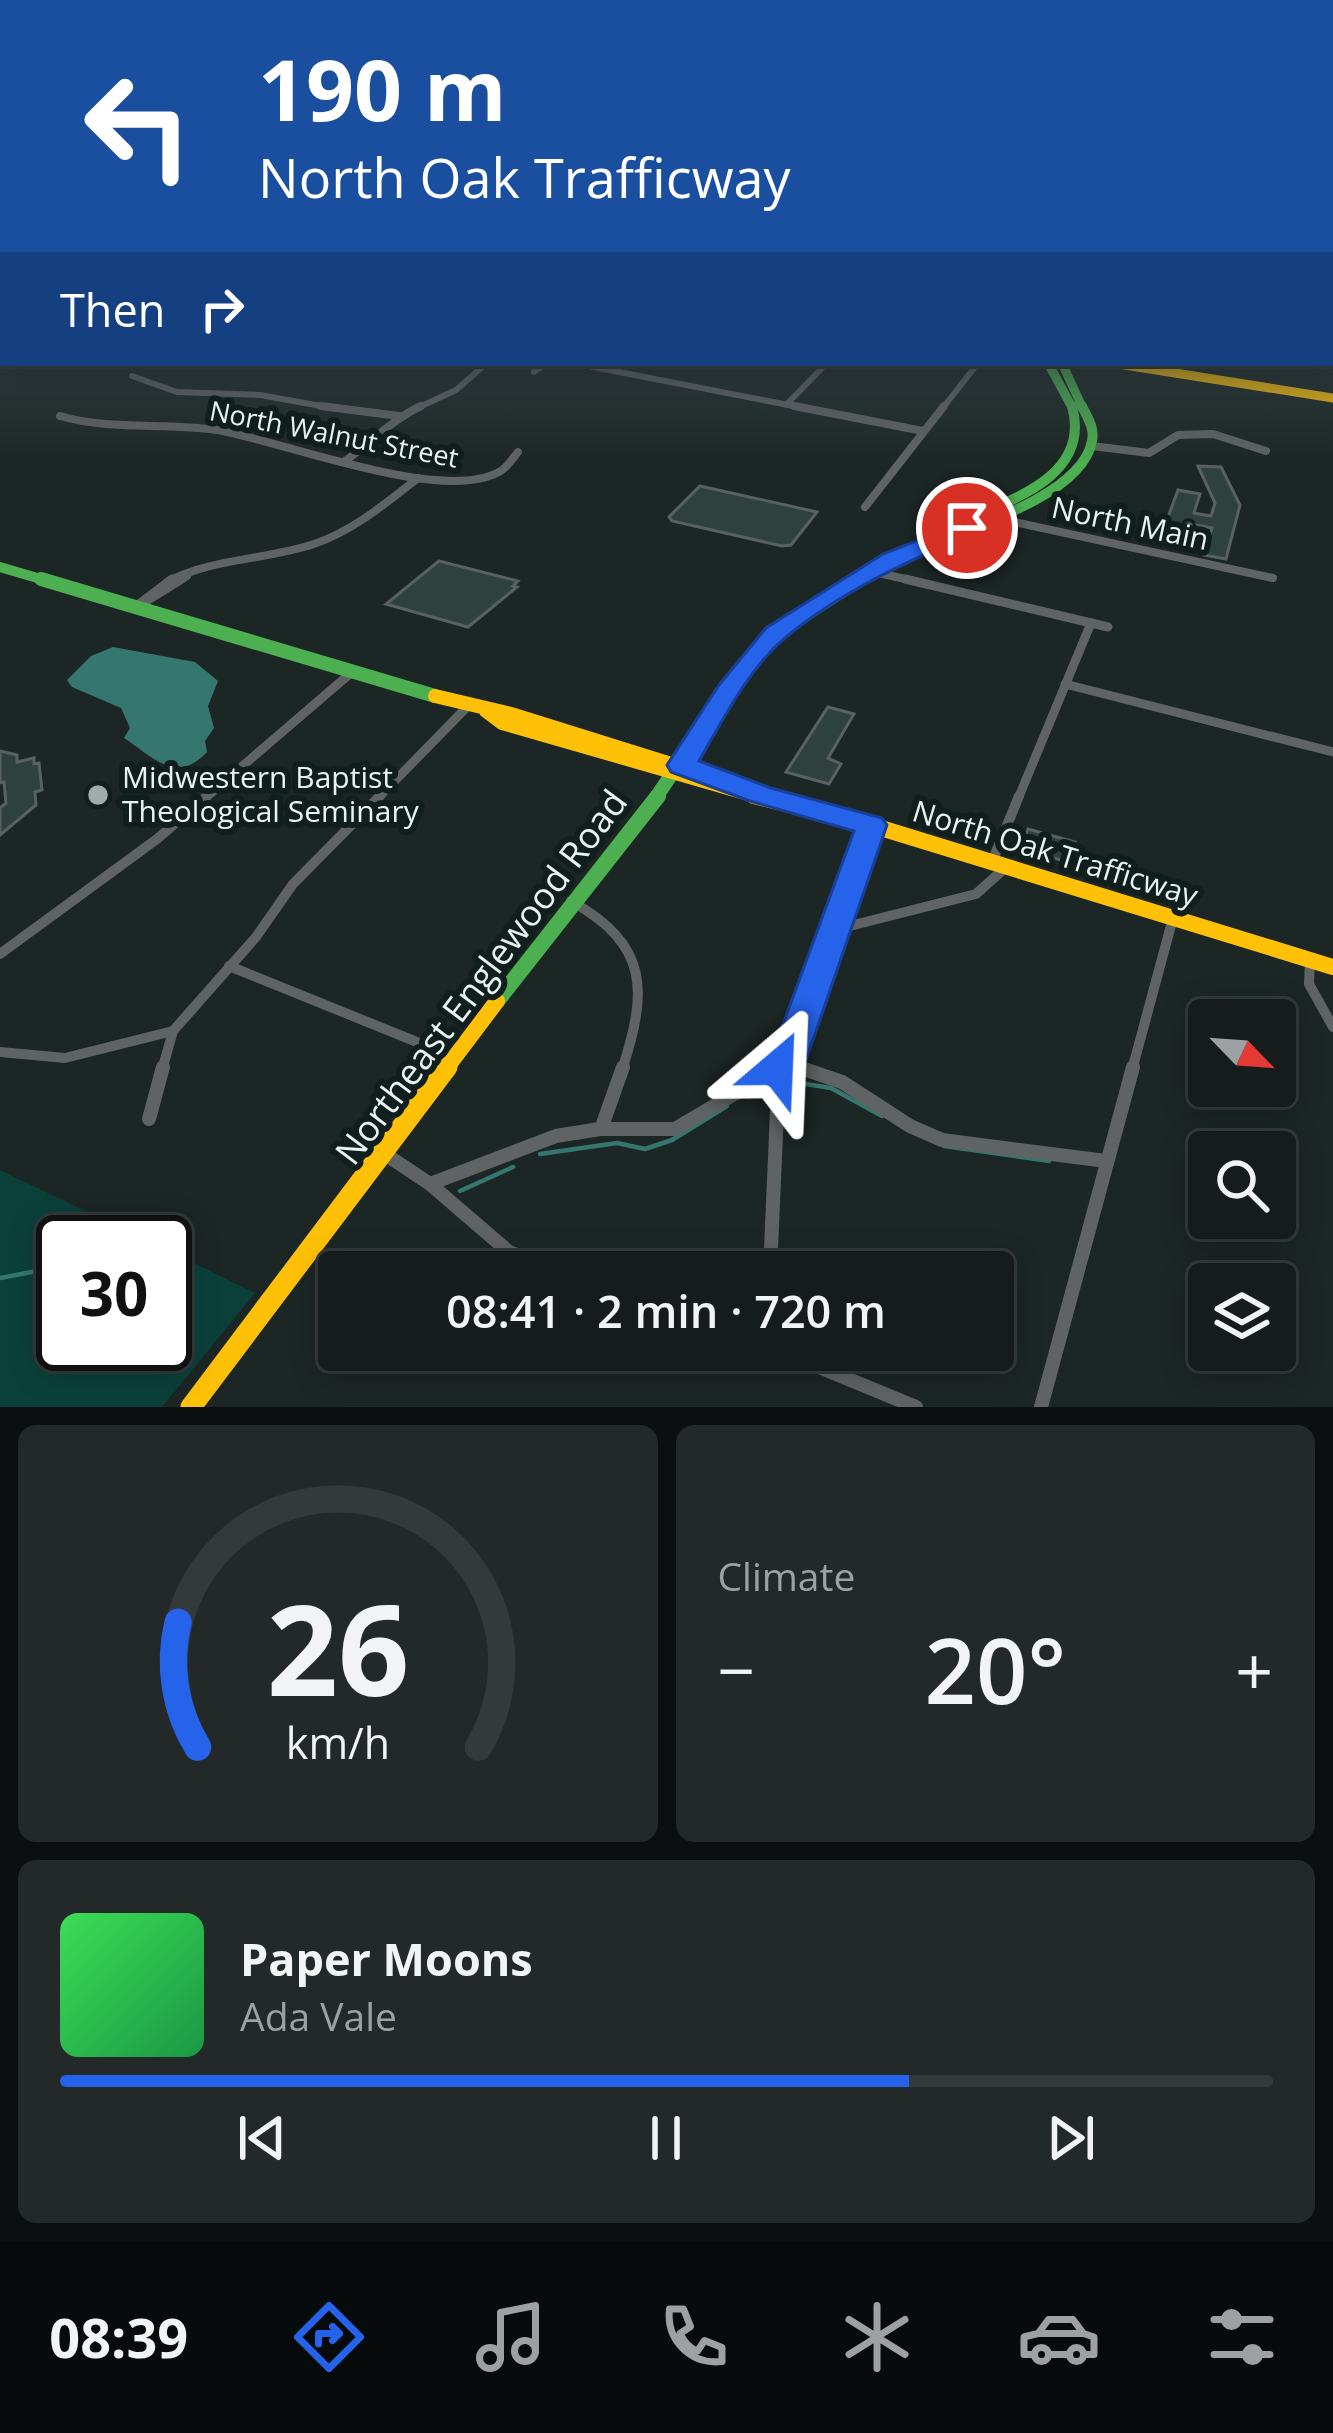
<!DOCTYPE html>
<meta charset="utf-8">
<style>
:root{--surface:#151c1b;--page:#222928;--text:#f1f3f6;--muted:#9da1a3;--line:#343a3a;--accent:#2563eb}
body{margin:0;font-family:"Open Sans",sans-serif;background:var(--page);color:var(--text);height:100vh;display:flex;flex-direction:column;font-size:45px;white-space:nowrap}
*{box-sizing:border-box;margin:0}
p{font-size:39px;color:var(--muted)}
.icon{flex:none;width:66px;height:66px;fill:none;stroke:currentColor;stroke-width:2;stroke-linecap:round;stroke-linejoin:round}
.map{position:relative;height:1407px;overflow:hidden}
.side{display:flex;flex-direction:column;gap:18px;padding:18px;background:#0c0f0f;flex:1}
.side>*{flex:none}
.top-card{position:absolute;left:0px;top:0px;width:1335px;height:366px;box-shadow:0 6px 30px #0003,0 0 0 3px var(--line);background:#1a4fa0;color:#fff;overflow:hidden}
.needle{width:78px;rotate:115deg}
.controls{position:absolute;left:1188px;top:999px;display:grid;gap:24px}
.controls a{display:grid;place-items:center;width:108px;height:108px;border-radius:12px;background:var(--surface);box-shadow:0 6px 30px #0003,0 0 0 3px var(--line);font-size:60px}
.speed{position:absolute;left:36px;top:1215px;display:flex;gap:24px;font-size:60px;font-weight:700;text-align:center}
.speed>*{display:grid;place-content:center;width:156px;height:156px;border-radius:50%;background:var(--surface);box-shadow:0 6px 30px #0003,0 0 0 3px var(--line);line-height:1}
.speed .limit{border:6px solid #111;border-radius:18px;background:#fff;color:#111}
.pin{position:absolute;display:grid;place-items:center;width:102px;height:102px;color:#fff;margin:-51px;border:6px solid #fff;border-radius:50%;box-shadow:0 3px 12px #0007}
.me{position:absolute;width:132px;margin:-66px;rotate:26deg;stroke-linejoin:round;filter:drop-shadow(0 0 9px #0008)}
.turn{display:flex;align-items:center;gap:42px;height:252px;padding:0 60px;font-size:54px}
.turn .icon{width:156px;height:156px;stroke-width:2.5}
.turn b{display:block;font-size:84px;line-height:102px}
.then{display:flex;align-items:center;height:114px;padding:0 60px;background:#0003;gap:24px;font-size:45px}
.big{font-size:90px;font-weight:600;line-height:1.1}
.side .widget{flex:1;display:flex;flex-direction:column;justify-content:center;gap:18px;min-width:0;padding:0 42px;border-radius:18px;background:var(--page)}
.side .dial{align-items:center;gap:0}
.dial svg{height:312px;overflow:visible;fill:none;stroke:var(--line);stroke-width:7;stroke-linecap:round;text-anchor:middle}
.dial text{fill:var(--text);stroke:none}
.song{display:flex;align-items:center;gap:36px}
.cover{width:144px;height:144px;border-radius:18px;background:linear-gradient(135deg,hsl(130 70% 55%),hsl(140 70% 35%))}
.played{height:12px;border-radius:6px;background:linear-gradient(90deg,var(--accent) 70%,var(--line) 70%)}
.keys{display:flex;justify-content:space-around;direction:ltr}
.heat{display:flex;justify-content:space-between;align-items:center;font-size:66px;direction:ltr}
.side .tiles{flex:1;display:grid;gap:18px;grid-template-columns:1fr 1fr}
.widget:last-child{grid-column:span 2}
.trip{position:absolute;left:318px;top:1251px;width:696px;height:120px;border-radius:12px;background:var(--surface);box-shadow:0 6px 30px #0003,0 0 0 3px var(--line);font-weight:600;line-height:120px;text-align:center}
.dock{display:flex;height:192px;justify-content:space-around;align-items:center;background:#080b0b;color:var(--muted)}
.dock .icon{width:84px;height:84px}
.dock .selected{color:var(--accent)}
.dock b{font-size:54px;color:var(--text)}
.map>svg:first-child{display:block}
</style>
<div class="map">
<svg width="1333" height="1407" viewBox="0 0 1333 1407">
<rect width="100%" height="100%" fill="#1c2624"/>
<polygon fill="#0b403a" points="0,1170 149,1242 63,1242 63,1344 165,1344 165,1249 255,1293 162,1407 0,1407"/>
<path fill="#35776e" d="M113 647 195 662 218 681 208 706 214 728 205 741 207 752C176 785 153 757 124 738L130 728 121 708 72 687 67 680 91 656Z"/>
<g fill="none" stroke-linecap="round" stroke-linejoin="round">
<g stroke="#35776e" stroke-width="4.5">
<polyline points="787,1081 831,1088 882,1116"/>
<polyline points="944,1146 1049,1161"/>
<polyline points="540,1154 617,1143 645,1149 672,1140 727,1106"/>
<polyline points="460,1191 513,1167"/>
<polyline points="0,1278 37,1271 63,1283"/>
<polyline points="165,1290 178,1292"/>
</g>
</g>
<g fill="#2f413f" stroke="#58615f" stroke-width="3">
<polygon points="1198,466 1221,467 1240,505 1226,559 1204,555 1212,528 1190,524 1183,549 1158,544 1178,490 1200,494 1194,513 1211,516 1215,503"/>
<polygon points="700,486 817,512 791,545 782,546 672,521 669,517"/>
<polygon points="439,561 518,581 513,586 517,587 468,627 386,604"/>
<polygon points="828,707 854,714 828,758 841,764 829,784 786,772"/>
<polygon points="0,751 17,755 17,762 34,758 34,764 39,763 42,790 35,792 36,805 0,835 0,808 6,803 4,782 0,783"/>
<polygon points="1028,829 1075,842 1068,862 1020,849"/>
</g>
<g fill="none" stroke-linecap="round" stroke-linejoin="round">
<g stroke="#606363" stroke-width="6">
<polyline points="573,363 809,409"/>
<polyline points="534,372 547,363"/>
<polyline points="132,376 177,392 260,395 338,409"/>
<polyline points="787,404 827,363"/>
<polyline points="415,409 456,390 487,363"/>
<polyline points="942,409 978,363"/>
</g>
<g stroke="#606363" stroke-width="8">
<polyline points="321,406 399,416"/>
<polyline points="794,406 923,431"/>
<path d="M60 416C112 431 164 422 217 430 283 441 440 504 499 472 506 469 513 458 518 452"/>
<polyline points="1092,446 1149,453 1178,435 1213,434 1266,451"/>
<path d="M345 461C371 443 393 419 421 406"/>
<polyline points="865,507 944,406"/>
<polyline points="996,518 1273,578"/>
<polyline points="870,571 918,582"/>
<path d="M167 582C212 558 266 560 314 544 353 531 386 503 418 478"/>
<polyline points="177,582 187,576"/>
</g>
<g stroke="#606363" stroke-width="9">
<polyline points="905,579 1108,627"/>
<polyline points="140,605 182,579"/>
<polyline points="135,607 172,579"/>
<polyline points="1065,684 1333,752"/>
<polyline points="204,799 352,672"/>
<polyline points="377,799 468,706"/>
<polyline points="1018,799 1091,623"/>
</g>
<g stroke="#606363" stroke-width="10">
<polyline points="992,862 1019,796"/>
<path d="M571 901C649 945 648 990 622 1070"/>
<polyline points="834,930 976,894 1005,868"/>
<polyline points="0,954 157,839 207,796"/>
<polyline points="1310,960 1309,984 1333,1027"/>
<polyline points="229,966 454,1057"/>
<polyline points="0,1052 65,1058 173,1031"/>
<polyline points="162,1070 173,1031 256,937 293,884 380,796"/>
<polyline points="775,1070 787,1063 871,825"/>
<polyline points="785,1070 787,1063 807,1070"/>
<polyline points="1132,1070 1173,918"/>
</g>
<g stroke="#606363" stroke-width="14">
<polyline points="798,1067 842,1082 910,1126 942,1140 1106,1161"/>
<polyline points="149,1119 163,1067"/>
<polyline points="601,1129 623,1067"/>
<polyline points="385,1154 430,1184 509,1252 565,1272"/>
<polyline points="430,1184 556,1136 600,1129 675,1129 780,1067"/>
<polyline points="770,1272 778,1088 786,1067"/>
<polyline points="778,1350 916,1407"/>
<polyline points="1041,1407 1133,1067"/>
</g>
<g stroke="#4caf50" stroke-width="9">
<polyline points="1048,363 1073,409"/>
<polyline points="1062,363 1083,409"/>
</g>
<g stroke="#4caf50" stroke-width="10">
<path d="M974 516C1023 496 1090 471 1072 406"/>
<polyline points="0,567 51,582"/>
<path d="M855 582C868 574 881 564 895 557 945 534 1081 502 1092 441 1095 428 1087 417 1082 406"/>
</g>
<g stroke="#4caf50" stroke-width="14">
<polyline points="41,579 435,696"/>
<polyline points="655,799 728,690 775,634 860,579"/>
</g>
<polyline stroke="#4caf50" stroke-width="16" points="497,1001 658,796"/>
<polyline stroke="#ffc107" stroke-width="9" points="1112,363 1333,398"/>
<g stroke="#ffc107" stroke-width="14">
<polyline points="435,696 511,714 748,788"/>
<polyline points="486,711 502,723 766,799"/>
</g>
<g stroke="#ffc107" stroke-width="16">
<polyline points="754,796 871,825 1333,967"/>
<polyline points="445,1070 497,1001"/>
</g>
<polyline stroke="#ffc107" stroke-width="21" points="191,1407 447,1067"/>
</g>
<linearGradient id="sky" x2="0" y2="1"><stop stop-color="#0f1514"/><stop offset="0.58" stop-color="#3a4750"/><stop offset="1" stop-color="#3a4750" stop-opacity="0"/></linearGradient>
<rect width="1333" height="466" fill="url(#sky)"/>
<path fill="#2563eb" stroke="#184099" stroke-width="3" d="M967 521 975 523V533C909 560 840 592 785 638 748 669 723 720 699 761L771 788 882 818 887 825 805 1063C796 1080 781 1084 764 1078L758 1068 772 1054 854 831 750 801 671 772 667 765 719 685 766 628 883 554Z"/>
<circle fill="#a1aba9" stroke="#101f1d" stroke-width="4.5" cx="98" cy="795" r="12"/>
<g text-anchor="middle" stroke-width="12" stroke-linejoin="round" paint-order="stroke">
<g font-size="27" fill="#e8f2f0" stroke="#101f1d">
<text transform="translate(334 435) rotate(11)" y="9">North Walnut Street</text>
</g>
<g font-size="30" fill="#e8f2f0" stroke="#101f1d">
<text transform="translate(1130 524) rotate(12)" y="10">North Main</text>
<text transform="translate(1055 854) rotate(17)" y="10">North Oak Trafficway</text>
</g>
<g font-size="30" fill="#e8f2f0" stroke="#101f1d" text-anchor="start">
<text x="122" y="788">Midwestern Baptist<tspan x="122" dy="34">Theological Seminary</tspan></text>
</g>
<g font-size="36" fill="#e8f2f0" stroke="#101f1d">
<text transform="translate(481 977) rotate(-53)" y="13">Northeast Englewood Road</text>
</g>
</g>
</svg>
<div class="controls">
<a><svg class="needle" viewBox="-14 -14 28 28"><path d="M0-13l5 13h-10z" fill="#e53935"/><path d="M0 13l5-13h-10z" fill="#9da1a3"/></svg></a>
<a><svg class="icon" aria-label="search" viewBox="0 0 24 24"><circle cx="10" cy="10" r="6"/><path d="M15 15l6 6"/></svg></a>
<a><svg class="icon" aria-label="layers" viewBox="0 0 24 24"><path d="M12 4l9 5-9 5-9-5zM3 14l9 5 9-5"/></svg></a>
</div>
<div class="speed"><div class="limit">30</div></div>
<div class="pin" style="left:967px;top:528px;background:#d93025"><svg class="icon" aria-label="arrive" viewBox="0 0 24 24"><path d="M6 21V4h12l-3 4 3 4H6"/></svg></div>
<svg class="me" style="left:777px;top:1068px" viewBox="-20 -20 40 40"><path d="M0-17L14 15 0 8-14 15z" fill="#2563eb" stroke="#fff" stroke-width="4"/></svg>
<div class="trip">08:41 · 2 min · 720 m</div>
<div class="top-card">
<div class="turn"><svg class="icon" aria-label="left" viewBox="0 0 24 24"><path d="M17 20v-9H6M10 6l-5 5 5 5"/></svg><div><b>190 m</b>North Oak Trafficway</div></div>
<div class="then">Then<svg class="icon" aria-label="right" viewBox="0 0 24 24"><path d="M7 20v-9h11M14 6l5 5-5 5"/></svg></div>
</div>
</div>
<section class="side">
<div class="tiles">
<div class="widget dial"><svg viewBox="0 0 100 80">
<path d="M14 69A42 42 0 1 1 86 69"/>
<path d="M14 69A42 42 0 0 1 9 37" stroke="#2563eb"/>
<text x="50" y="56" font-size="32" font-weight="700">26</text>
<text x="50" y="72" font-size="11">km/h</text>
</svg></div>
<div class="widget"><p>Climate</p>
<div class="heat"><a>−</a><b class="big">20°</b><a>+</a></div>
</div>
<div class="widget">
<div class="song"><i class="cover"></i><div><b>Paper Moons</b><p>Ada Vale</p></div></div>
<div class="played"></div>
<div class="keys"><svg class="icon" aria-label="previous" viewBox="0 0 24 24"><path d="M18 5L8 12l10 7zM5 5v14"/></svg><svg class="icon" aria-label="pause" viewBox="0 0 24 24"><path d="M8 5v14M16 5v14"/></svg><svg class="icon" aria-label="next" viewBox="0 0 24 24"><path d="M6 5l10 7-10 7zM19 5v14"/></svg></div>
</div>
</div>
</section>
<nav class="dock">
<b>08:39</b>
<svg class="icon selected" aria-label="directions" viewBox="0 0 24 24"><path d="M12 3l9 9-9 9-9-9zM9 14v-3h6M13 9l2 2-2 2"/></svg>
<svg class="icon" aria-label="music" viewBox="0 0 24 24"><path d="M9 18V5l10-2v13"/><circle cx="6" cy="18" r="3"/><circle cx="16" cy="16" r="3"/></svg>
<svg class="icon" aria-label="phone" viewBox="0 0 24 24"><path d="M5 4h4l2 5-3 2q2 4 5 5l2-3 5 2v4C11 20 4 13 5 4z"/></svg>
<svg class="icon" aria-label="climate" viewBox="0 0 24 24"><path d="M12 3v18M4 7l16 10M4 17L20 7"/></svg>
<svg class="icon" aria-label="car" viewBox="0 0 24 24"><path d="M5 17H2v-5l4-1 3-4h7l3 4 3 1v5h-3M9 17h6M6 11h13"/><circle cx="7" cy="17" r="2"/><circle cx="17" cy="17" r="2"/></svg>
<svg class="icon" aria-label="filters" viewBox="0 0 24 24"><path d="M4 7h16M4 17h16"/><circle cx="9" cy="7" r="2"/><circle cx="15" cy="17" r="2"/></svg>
</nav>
